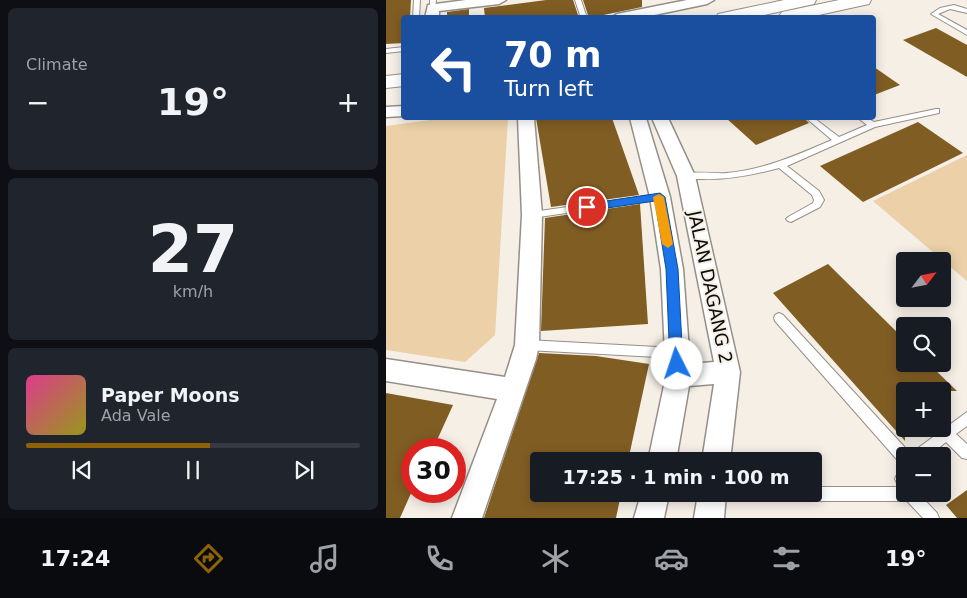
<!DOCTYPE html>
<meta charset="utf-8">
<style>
:root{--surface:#171b24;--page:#20242c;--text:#f1f3f6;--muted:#9ea1a6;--line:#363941;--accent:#8f6209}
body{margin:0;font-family:"DejaVu Sans",sans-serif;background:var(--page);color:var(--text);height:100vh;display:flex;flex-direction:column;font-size:19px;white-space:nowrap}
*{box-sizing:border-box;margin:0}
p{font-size:16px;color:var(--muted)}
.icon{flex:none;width:28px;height:28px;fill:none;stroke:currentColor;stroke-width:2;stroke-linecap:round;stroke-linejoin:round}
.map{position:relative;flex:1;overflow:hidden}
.drawer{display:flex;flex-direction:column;gap:8px;padding:8px;background:#0d0f14;width:386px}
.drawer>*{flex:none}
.banner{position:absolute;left:15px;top:15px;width:475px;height:105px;border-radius:5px;box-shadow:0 2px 12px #0003;background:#1a4fa0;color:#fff;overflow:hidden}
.needle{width:32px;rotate:58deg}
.fabs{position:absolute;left:510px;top:252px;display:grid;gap:10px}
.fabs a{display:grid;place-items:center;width:55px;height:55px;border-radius:5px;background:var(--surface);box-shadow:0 2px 12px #0003;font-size:25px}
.speed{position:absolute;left:15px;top:438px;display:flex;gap:10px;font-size:25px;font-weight:700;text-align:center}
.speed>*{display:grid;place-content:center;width:65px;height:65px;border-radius:50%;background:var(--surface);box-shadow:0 2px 12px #0003;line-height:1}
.speed .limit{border:8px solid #d22;background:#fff;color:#111}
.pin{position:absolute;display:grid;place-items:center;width:42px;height:42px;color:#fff;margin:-21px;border:2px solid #fff;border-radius:50%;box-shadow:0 1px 5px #0007}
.me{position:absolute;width:55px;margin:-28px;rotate:356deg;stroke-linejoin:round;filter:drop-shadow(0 0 4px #0008)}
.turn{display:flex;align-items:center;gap:18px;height:105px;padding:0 20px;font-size:22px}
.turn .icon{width:65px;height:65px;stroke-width:2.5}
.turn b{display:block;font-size:35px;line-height:42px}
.big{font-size:38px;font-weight:700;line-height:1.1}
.drawer .card{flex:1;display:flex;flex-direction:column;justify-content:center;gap:8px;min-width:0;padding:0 18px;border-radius:8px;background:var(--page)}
.drawer .dial{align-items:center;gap:0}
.dial b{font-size:65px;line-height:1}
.song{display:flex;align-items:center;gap:15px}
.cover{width:60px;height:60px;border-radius:8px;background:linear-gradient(135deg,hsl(330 70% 55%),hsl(60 70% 35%))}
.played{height:5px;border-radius:2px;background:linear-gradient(90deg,var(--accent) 55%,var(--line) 55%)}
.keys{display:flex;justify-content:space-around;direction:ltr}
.heat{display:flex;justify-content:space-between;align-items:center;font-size:28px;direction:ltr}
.trip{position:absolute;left:144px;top:452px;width:292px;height:50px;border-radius:5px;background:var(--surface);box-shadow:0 2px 12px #0003;font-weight:700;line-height:50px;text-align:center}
.dock{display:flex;height:80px;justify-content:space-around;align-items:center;background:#090b0e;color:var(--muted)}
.dock .icon{width:35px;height:35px}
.dock .on{color:var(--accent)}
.dock b{font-size:22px;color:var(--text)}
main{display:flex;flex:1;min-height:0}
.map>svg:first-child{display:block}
</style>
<main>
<section class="drawer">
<div class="card"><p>Climate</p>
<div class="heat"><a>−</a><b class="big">19°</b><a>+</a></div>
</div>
<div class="card dial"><b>27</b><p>km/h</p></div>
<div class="card">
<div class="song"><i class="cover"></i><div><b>Paper Moons</b><p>Ada Vale</p></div></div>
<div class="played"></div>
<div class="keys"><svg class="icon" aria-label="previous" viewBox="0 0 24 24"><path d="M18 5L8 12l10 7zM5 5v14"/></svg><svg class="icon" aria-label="pause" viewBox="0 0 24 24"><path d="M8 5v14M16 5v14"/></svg><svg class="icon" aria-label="next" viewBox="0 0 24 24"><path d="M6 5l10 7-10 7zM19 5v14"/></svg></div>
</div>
</section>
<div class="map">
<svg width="581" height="518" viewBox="0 0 581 518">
<rect width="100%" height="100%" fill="#f5efe6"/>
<g fill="#ebd0a8">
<polygon points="59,118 122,118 109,335 79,362 0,350 0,126"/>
<polygon points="581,155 581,281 487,201"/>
</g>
<g fill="#805d23">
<polygon points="0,0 25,0 24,18 18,18 18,43 0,44"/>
<polygon points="160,0 187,0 193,18 99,18 98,8"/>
<polygon points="197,0 256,0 256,7 203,18"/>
<polygon points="83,9 83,18 61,18 61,12"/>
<polygon points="550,28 581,45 581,77 517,40"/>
<polygon points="488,67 514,85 488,95"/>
<polygon points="150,118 226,118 253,195 165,207"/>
<polygon points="340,118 418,118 423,123 370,145"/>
<polygon points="532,122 577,153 477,202 434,166"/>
<polygon points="254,204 262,324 155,331 159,218"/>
<polygon points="442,264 519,340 519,364 543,364 571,391 519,391 519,441 387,293"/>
<polygon points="153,353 210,356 263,364 242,461 152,461 152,494 235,494 230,518 98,518"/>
<polygon points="0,393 67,405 47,449 26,449 26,491 14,518 0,518"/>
<polygon points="581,490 581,518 571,518 560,505"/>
</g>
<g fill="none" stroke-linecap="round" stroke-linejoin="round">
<defs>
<g id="lane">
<polygon points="28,0 34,0 33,18 27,18"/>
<polygon points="44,0 50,0 49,9 44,8"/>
<polygon points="189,0 195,0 201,18 195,18"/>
<polygon points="568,5 581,9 581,13 564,9 552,14 581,30 581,35 545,14 554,8"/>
<polygon points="18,47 18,51 0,53 0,49"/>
<path d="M550 109H553V113L489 127 401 166 433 191 438 200 434 207 405 222 402 221 400 219 402 217 427 203 428 200 426 195 393 168C367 175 342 180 314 179 308 179 300 180 296 176 302 170 330 174 341 173 380 169 411 155 446 140L420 118H428L453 137 481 125 472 118H481L488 122Z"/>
<polygon points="274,194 277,195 279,197 277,199 146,218 141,215 146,212"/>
<polygon points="393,313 397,315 524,453 525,456 519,456 519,464 514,463 389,321 388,318 389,315"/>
<polygon points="141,340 290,348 294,349 296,353 294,357 290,358 141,350 137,348 135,345 137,342"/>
<polygon points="581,412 581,426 570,434 581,444 581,459 576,458 560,442 543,456 527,456 528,451"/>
<polygon points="519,467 519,494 533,494 551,513 553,518 537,518 521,501 404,501 399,499 397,494 428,494 428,487 513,487 509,479 514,468"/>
</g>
<g id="street">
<polygon points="80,0 120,0 113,4 53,11 53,18 39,18 42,5"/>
<polygon points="301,0 328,0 321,4 254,18 225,18 231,14"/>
<polygon points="18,106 18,116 0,117 0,107"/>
<polygon points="132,118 148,118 156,215 153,345 150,359 96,518 66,518 111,399 0,381 0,359 119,377 129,345 136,215"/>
<polygon points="244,118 260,118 284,197 297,269 304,364 328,362 291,176 266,118 282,118 309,176 354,372 344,461 316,461 328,384 303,386 290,461 262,461 280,376 275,269 264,197"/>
<polygon points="255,494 283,494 278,518 248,518"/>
<polygon points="312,494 340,494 338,518 308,518"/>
</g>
<g id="secondary">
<polygon points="398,0 430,0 428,4 365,18 330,18 332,14"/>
<polygon points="453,0 485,0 483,4 419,18 393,16 396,12"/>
<polygon points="18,74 18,86 0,88 0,76"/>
</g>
</defs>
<use href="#lane" stroke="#958f88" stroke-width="2"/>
<use href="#street" stroke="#958f88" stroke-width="3"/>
<use href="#secondary" stroke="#958f88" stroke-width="2"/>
<use href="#lane" fill="#fff" fill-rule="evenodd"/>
<use href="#street" fill="#fff" fill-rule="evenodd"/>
<use href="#secondary" fill="#fff" fill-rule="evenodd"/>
</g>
<polygon fill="#1a73e8" stroke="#114b97" points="274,193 279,197 292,269 297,364 296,369 291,370 286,369 284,364 280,269 269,201 201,211 196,207 201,204"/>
<polygon fill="#f59e0b" points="273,194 278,197 287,244 282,248 276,244 267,197"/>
<g text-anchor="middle" stroke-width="4" stroke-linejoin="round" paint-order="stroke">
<g font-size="18" fill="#0d0c09" stroke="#f5efe6">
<text transform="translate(324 287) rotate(78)" y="6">JALAN DAGANG 2</text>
</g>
</g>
</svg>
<div class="fabs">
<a><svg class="needle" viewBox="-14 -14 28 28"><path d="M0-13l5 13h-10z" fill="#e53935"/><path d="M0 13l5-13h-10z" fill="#9ea1a6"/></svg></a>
<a><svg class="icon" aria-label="search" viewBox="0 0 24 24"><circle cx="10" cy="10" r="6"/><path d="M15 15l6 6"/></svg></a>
<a>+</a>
<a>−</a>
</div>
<div class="speed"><div class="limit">30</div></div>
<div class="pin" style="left:201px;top:207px;background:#d93025"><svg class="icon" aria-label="arrive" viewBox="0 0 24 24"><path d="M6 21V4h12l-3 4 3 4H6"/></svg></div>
<svg class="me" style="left:291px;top:364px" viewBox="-20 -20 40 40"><circle r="19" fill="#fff"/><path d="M0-13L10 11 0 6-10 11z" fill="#1a73e8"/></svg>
<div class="trip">17:25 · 1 min · 100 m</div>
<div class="banner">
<div class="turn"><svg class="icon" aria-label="left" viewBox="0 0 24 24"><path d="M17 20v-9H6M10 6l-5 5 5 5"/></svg><div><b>70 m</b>Turn left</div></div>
</div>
</div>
</main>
<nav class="dock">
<b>17:24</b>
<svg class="icon on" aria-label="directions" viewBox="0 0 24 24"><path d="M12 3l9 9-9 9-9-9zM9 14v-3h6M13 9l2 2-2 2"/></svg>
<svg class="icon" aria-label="music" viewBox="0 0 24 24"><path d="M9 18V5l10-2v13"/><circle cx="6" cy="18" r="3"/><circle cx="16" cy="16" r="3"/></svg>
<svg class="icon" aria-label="phone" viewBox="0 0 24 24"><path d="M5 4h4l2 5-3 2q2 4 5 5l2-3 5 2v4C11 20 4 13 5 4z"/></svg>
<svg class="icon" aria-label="climate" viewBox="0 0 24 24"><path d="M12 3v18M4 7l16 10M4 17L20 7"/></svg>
<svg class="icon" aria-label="car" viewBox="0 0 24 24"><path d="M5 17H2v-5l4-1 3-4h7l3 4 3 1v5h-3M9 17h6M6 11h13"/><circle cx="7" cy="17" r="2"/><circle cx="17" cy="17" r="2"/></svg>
<svg class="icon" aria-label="filters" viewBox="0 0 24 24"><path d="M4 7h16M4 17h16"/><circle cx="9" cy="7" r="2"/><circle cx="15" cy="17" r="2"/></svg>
<b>19°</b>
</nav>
